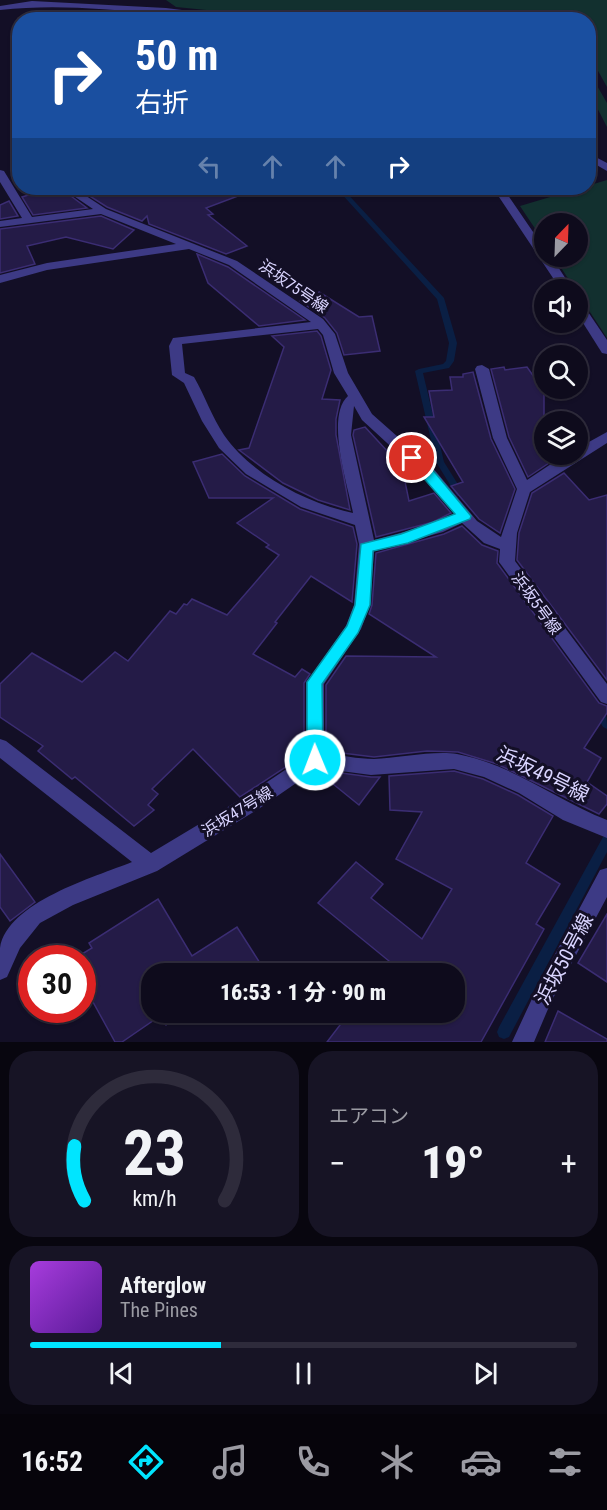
<!DOCTYPE html>
<html lang="ja">
<meta charset="utf-8">
<style>
:root{--surface:#0e0b1c;--page:#171425;--text:#f1f3f6;--muted:#9b9ba3;--line:#2e2b3b;--accent:#00e5ff}
body{margin:0;font-family:"Roboto Condensed","Noto Sans JP",sans-serif;background:var(--page);color:var(--text);height:100vh;display:flex;flex-direction:column;font-size:22px;white-space:nowrap}
*{box-sizing:border-box;margin:0}
p{font-size:20px;color:var(--muted)}
.icon{flex:none;width:33px;height:33px;fill:none;stroke:currentColor;stroke-width:2;stroke-linecap:round;stroke-linejoin:round}
.map{position:relative;height:1042px;overflow:hidden}
.details{display:flex;flex-direction:column;gap:9px;padding:9px;background:#08060f;flex:1}
.details>*{flex:none}
.hud{position:absolute;left:12px;top:12px;width:584px;height:183px;border-radius:24px;box-shadow:0 2px 4px #0004,0 0 0 2px var(--line);background:#1a4fa0;color:#fff;overflow:hidden}
.needle{width:39px;rotate:23deg}
.buttons{position:absolute;left:534px;top:213px;display:grid;gap:12px}
.buttons a{display:grid;place-items:center;width:54px;height:54px;border-radius:50%;background:var(--surface);box-shadow:0 2px 4px #0004,0 0 0 2px var(--line);font-size:30px}
.speed{position:absolute;left:18px;top:945px;display:flex;gap:12px;font-size:30px;font-weight:700;text-align:center}
.speed>*{display:grid;place-content:center;width:78px;height:78px;border-radius:50%;background:var(--surface);box-shadow:0 2px 4px #0004,0 0 0 2px var(--line);line-height:1}
.speed .limit{border:9px solid #d22;background:#fff;color:#111}
.pin{position:absolute;display:grid;place-items:center;width:51px;height:51px;color:#fff;margin:-26px;border:3px solid #fff;border-radius:50%;box-shadow:0 2px 6px #0007}
.me{position:absolute;width:66px;margin:-33px;rotate:359deg;stroke-linejoin:round;filter:drop-shadow(0 0 4px #0008)}
.turn{display:flex;align-items:center;gap:21px;height:126px;padding:0 24px;font-size:27px}
.turn .icon{width:78px;height:78px;stroke-width:2.5}
.turn b{display:block;font-size:42px;line-height:51px}
.lanes{display:flex;align-items:center;height:57px;padding:0 24px;background:#0003;justify-content:center;gap:30px;direction:ltr}
.lanes .off{opacity:.35}
.big{font-size:45px;font-weight:800;line-height:1.1}
.details .widget{flex:1;display:flex;flex-direction:column;justify-content:center;gap:9px;min-width:0;padding:0 21px;border-radius:24px;background:var(--page)}
.details .dial{align-items:center;gap:0}
.dial svg{height:156px;overflow:visible;fill:none;stroke:var(--line);stroke-width:7;stroke-linecap:round;text-anchor:middle}
.dial text{fill:var(--text);stroke:none}
.song{display:flex;align-items:center;gap:18px}
.cover{width:72px;height:72px;border-radius:9px;background:linear-gradient(135deg,hsl(280 70% 55%),hsl(270 70% 35%))}
.played{height:6px;border-radius:3px;background:linear-gradient(90deg,var(--accent) 35%,var(--line) 35%)}
.keys{display:flex;justify-content:space-around;direction:ltr}
.heat{display:flex;justify-content:space-between;align-items:center;font-size:33px;direction:ltr}
.details .tiles{flex:1;display:grid;gap:9px;grid-template-columns:1fr 1fr}
.widget:last-child{grid-column:span 2}
.trip{position:absolute;left:141px;top:963px;width:324px;height:60px;border-radius:24px;background:var(--surface);box-shadow:0 2px 4px #0004,0 0 0 2px var(--line);font-weight:800;line-height:60px;text-align:center}
.tab-bar{display:flex;height:96px;justify-content:space-around;align-items:center;background:#06040b;color:var(--muted)}
.tab-bar .icon{width:42px;height:42px}
.tab-bar .on{color:var(--accent)}
.tab-bar b{font-size:27px;color:var(--text)}
.map>svg:first-child{display:block}
</style>
<div class="map">
<svg width="607" height="1042" viewBox="0 0 607 1042">
<rect width="100%" height="100%" fill="#130f26"/>
<g fill="#12302f">
<polygon points="166,0 607,0 607,87 588,53 588,20 308,20 278,14 267,16 176,7"/>
<polygon points="588,70 607,103 607,127 591,96"/>
<polygon points="607,180 607,338 554,257 578,256 578,224 544,224 544,242 520,206"/>
</g>
<g fill="none" stroke-linecap="round" stroke-linejoin="round">
<g fill="#0a1f44" fill-rule="evenodd">
<polygon points="341,188 343,189 444,298 457,343 454,361 449,368 423,373 444,462 464,494 463,496 457,496 436,462 415,371 419,369 443,364 446,361 449,343 437,299 339,191 339,189"/>
<path d="M598 706C607 709 607 720 607 729L603 727 593 710 594 707Z"/>
<polygon points="607,836 607,852 509,1037 504,1039 499,1037 497,1032 499,1027 603,837"/>
</g>
</g>
<g fill="#241b47" stroke="#3b2d73" stroke-width="1.5">
<polygon points="51,188 60,188 87,208 33,215 22,197"/>
<polygon points="77,188 254,188 254,190 206,208 213,214 208,215 247,246 226,254 149,224 147,216 142,221 107,207"/>
<polygon points="9,201 18,216 0,219 0,205"/>
<polygon points="101,216 134,230 113,249 66,237 27,246 35,264 0,273 0,229"/>
<polygon points="197,254 228,267 305,320 259,326 208,283"/>
<polygon points="319,292 359,317 372,316 380,351 344,355 337,333 325,318 300,301"/>
<polygon points="317,331 321,336 331,370 322,399 340,400 336,419 336,435 350,510 318,500 283,483 239,450 249,448 284,347 272,336"/>
<polygon points="504,367 505,370 527,367 544,391 544,454 552,461 528,477 509,437 491,369"/>
<polygon points="473,372 491,439 515,489 500,533 479,519 451,486 463,482 424,417 434,417 429,391 452,390 450,377 463,377 463,374"/>
<polygon points="365,427 402,467 409,501 434,493 451,513 433,522 376,537 353,435 354,430"/>
<polygon points="222,454 245,476 300,509 353,527 357,544 352,602 311,576 275,622 277,623 253,654 295,677 302,669 310,674 304,683 304,755 240,797 193,749 152,789 158,794 148,805 154,810 134,826 75,777 72,779 38,751 43,746 0,717 0,684 32,653 82,682 115,652 128,661 170,611 176,614 184,604 187,605 192,599 227,615 279,555 266,547 269,545 237,523 273,498 209,498 193,462"/>
<polygon points="564,473 589,500 607,495 607,680 517,560 519,533 532,493"/>
<polygon points="462,526 482,545 498,551 497,563 599,703 607,706 607,713 584,748 601,758 587,782 607,796 607,804 599,814 497,764 458,752 427,751 374,757 326,751 326,685 346,656 436,657 369,614 372,605 376,553 444,534"/>
<polygon points="319,770 371,777 380,777 359,805 317,771"/>
<polygon points="454,771 483,779 518,795 553,816 526,863 560,884 536,924 544,929 481,1042 327,1042 350,1012 454,1012 454,974 379,974 389,961 318,903 356,862 383,884 371,898 422,939 452,889 396,859 422,812 390,810 389,776"/>
<polygon points="0,854 35,902 10,921 0,907"/>
<polygon points="158,899 192,956 237,927 267,974 152,974 152,1012 183,1012 166,1025 160,1016 122,1042 115,1042 82,982 82,954 92,948 89,943"/>
<polygon points="607,914 607,982 578,963"/>
<polygon points="558,1011 607,1039 607,1042 545,1042"/>
</g>
<g fill="none" stroke-linecap="round" stroke-linejoin="round">
<g fill="#3d3a85" fill-rule="evenodd">
<path d="M32 1 166 8 263 20C176 20 87 0 0 10V6Z"/>
<polygon points="588,153 607,163 607,171 588,160"/>
<path d="M0 170 4 171 32 217 93 209 62 188H74L106 209 237 261 323 319 335 334 348 373 372 414 433 468 477 521 501 537 517 489 493 438 475 369 477 366 482 365 489 369 507 438 527 480 566 454H578V448L607 432V443L530 492 517 533 515 561 607 684V704L601 702 502 566 499 562 500 549 484 543 462 523 443 532 374 551 370 605 361 629 324 684V753C340 755 358 759 374 759 397 758 436 750 457 754 512 764 556 800 607 820V838L563 820 519 793 484 777 454 769 371 775 318 768 260 808 157 871 73 905 40 923 20 948 7 977 0 980C0 970 0 958 0 948 7 902 95 877 132 862L0 758V739L6 741 151 853 246 796 306 756V683L346 626 354 605 359 544 355 525 301 507 246 474 219 448 202 421 184 383 172 375 169 346 173 338 311 322 229 265 189 249 47 270 0 283V275L47 263 176 244 101 214 0 227V221L22 218 0 182ZM318 329 323 335 334 373 348 396C325 416 348 486 353 513 307 503 252 475 224 435 212 417 205 396 194 377L185 373 182 344ZM354 406 362 420 423 476 455 514 434 524 374 540 351 435Z"/>
<polygon points="493,188 503,188 544,248 544,256 551,256 573,290 561,290"/>
<polygon points="578,302 582,303 607,340 607,354 602,353 578,315"/>
<polygon points="607,868 607,897 551,1002 534,1042 512,1042 537,988 600,870"/>
</g>
</g>
<polygon fill="#00e5ff" stroke="#0095a6" stroke-width="1.5" points="412,454 432,469 471,516 470,519 408,543 373,551 370,605 358,633 322,684 323,760 321,765 315,767 309,765 307,760 307,682 347,626 355,605 361,544 401,534 455,514 406,458 408,455"/>
<g text-anchor="middle" stroke-width="6" stroke-linejoin="round" paint-order="stroke">
<g font-size="16" fill="#d9d4ff" stroke="#130f26">
<text transform="translate(294 286) rotate(35)" y="6">浜坂75号線</text>
<text transform="translate(537 603) rotate(54)" y="6">浜坂5号線</text>
<text transform="translate(237 811) rotate(-32)" y="6">浜坂47号線</text>
</g>
<g font-size="20" fill="#d9d4ff" stroke="#130f26">
<text transform="translate(543 774) rotate(26)" y="7">浜坂49号線</text>
<text transform="translate(564 959) rotate(-62)" y="7">浜坂50号線</text>
</g>
</g>
</svg>
<div class="buttons">
<a><svg class="needle" viewBox="-14 -14 28 28"><path d="M0-13l5 13h-10z" fill="#e53935"/><path d="M0 13l5-13h-10z" fill="#9b9ba3"/></svg></a>
<a><svg class="icon" aria-label="sound" viewBox="0 0 24 24"><path d="M4 9h4l5-4v14l-5-4H4zM17 9q2 3 0 6"/></svg></a>
<a><svg class="icon" aria-label="search" viewBox="0 0 24 24"><circle cx="10" cy="10" r="6"/><path d="M15 15l6 6"/></svg></a>
<a><svg class="icon" aria-label="layers" viewBox="0 0 24 24"><path d="M12 4l9 5-9 5-9-5zM3 14l9 5 9-5"/></svg></a>
</div>
<div class="speed"><div class="limit">30</div></div>
<div class="pin" style="left:412px;top:458px;background:#d93025"><svg class="icon" aria-label="arrive" viewBox="0 0 24 24"><path d="M6 21V4h12l-3 4 3 4H6"/></svg></div>
<svg class="me" style="left:315px;top:760px" viewBox="-20 -20 40 40"><circle r="17" fill="#00e5ff" stroke="#fff" stroke-width="3"/><path d="M0-11L8 9 0 5-8 9z" fill="#fff"/></svg>
<div class="trip">16:53 · 1 分 · 90 m</div>
<div class="hud">
<div class="turn"><svg class="icon" aria-label="right" viewBox="0 0 24 24"><path d="M7 20v-9h11M14 6l5 5-5 5"/></svg><div><b>50 m</b>右折</div></div>
<div class="lanes"><svg class="icon off" aria-label="left" viewBox="0 0 24 24"><path d="M17 20v-9H6M10 6l-5 5 5 5"/></svg><svg class="icon off" aria-label="ahead" viewBox="0 0 24 24"><path d="M12 20V5M6 11l6-6 6 6"/></svg><svg class="icon off" aria-label="ahead" viewBox="0 0 24 24"><path d="M12 20V5M6 11l6-6 6 6"/></svg><svg class="icon" aria-label="right" viewBox="0 0 24 24"><path d="M7 20v-9h11M14 6l5 5-5 5"/></svg></div>
</div>
</div>
<section class="details">
<div class="tiles">
<div class="widget dial"><svg viewBox="0 0 100 80">
<path d="M14 69A42 42 0 1 1 86 69"/>
<path d="M14 69A42 42 0 0 1 9 41" stroke="#00e5ff"/>
<text x="50" y="56" font-size="32" font-weight="700">23</text>
<text x="50" y="72" font-size="11">km/h</text>
</svg></div>
<div class="widget"><p>エアコン</p>
<div class="heat"><a>−</a><b class="big">19°</b><a>+</a></div>
</div>
<div class="widget">
<div class="song"><i class="cover"></i><div><b>Afterglow</b><p>The Pines</p></div></div>
<div class="played"></div>
<div class="keys"><svg class="icon" aria-label="previous" viewBox="0 0 24 24"><path d="M18 5L8 12l10 7zM5 5v14"/></svg><svg class="icon" aria-label="pause" viewBox="0 0 24 24"><path d="M8 5v14M16 5v14"/></svg><svg class="icon" aria-label="next" viewBox="0 0 24 24"><path d="M6 5l10 7-10 7zM19 5v14"/></svg></div>
</div>
</div>
</section>
<nav class="tab-bar">
<b>16:52</b>
<svg class="icon on" aria-label="directions" viewBox="0 0 24 24"><path d="M12 3l9 9-9 9-9-9zM9 14v-3h6M13 9l2 2-2 2"/></svg>
<svg class="icon" aria-label="music" viewBox="0 0 24 24"><path d="M9 18V5l10-2v13"/><circle cx="6" cy="18" r="3"/><circle cx="16" cy="16" r="3"/></svg>
<svg class="icon" aria-label="phone" viewBox="0 0 24 24"><path d="M5 4h4l2 5-3 2q2 4 5 5l2-3 5 2v4C11 20 4 13 5 4z"/></svg>
<svg class="icon" aria-label="climate" viewBox="0 0 24 24"><path d="M12 3v18M4 7l16 10M4 17L20 7"/></svg>
<svg class="icon" aria-label="car" viewBox="0 0 24 24"><path d="M5 17H2v-5l4-1 3-4h7l3 4 3 1v5h-3M9 17h6M6 11h13"/><circle cx="7" cy="17" r="2"/><circle cx="17" cy="17" r="2"/></svg>
<svg class="icon" aria-label="filters" viewBox="0 0 24 24"><path d="M4 7h16M4 17h16"/><circle cx="9" cy="7" r="2"/><circle cx="15" cy="17" r="2"/></svg>
</nav>
